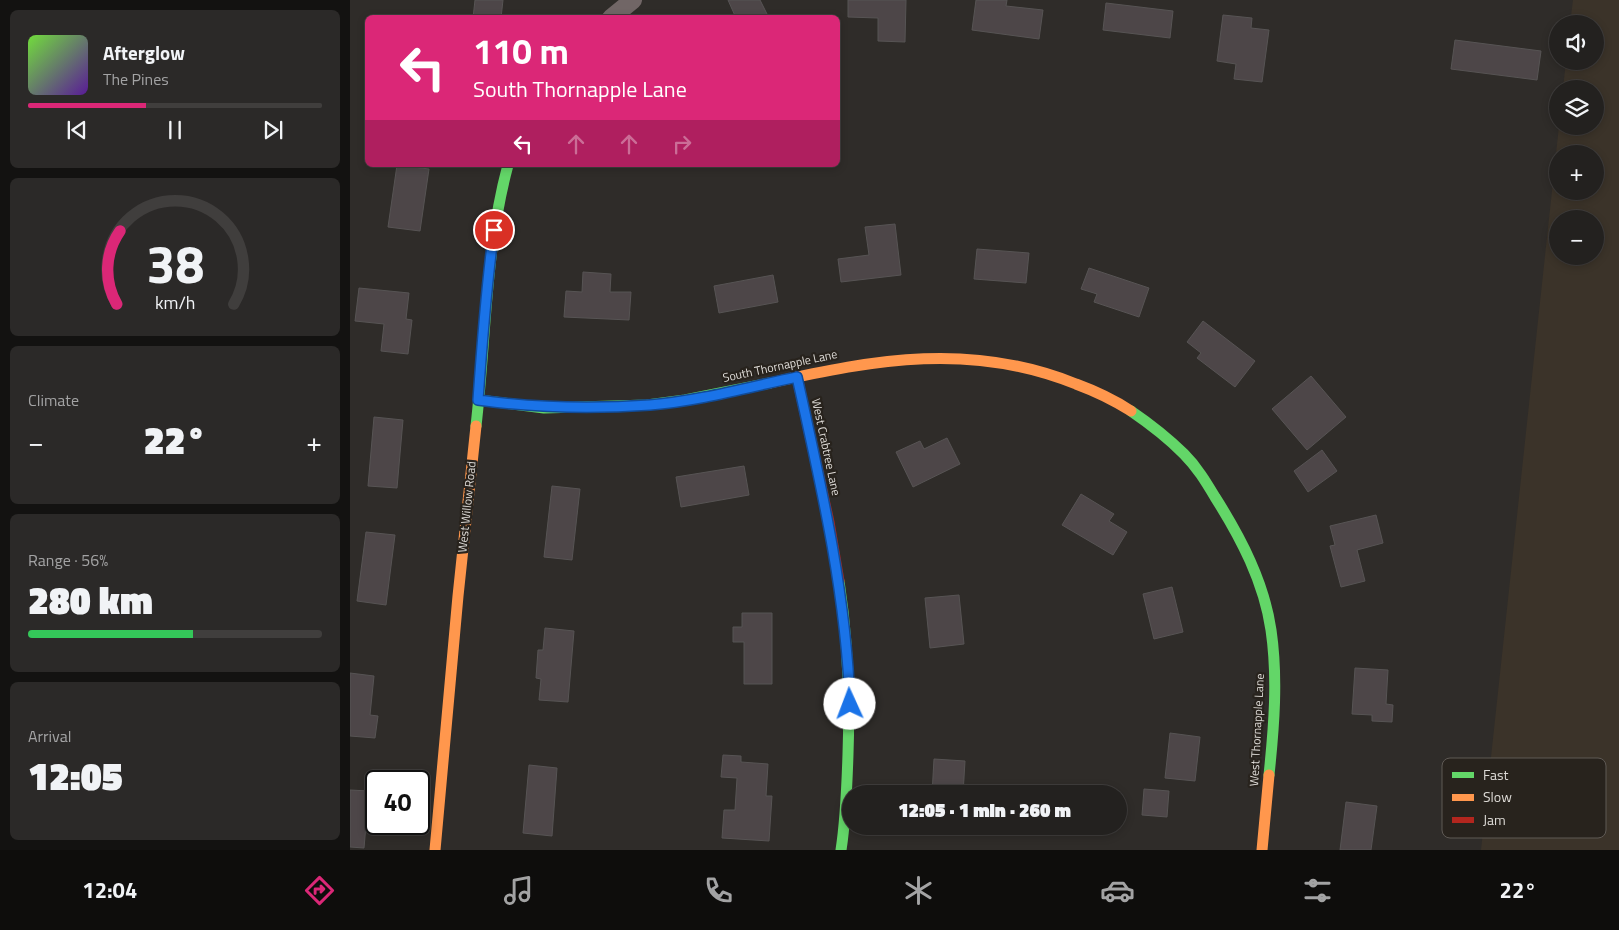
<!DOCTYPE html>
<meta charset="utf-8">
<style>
:root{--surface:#23211f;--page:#2b2928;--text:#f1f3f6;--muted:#a3a3a4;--line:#403e3d;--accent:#db2777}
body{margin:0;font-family:"Titillium Web",sans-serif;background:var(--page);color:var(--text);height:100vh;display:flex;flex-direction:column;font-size:19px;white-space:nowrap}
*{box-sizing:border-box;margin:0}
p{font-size:16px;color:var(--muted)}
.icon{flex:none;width:28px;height:28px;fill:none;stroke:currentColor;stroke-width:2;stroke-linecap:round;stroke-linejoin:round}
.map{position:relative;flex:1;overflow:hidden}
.panel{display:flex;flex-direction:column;gap:10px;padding:10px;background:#131211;width:350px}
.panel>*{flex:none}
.hud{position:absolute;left:15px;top:15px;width:475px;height:152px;border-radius:8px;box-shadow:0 2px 8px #0003,0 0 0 1px var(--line);background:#db2777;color:#fff;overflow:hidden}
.tools{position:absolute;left:1199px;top:15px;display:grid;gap:10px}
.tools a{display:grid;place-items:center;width:55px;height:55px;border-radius:50%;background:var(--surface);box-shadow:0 2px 8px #0003,0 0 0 1px var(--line);font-size:25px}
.speed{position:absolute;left:15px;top:770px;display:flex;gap:10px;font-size:25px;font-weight:700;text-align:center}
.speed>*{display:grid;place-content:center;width:65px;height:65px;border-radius:50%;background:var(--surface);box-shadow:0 2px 8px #0003,0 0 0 1px var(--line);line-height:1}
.speed .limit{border:2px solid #111;border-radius:8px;background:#fff;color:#111}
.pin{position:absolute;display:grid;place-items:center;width:42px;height:42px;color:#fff;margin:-21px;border:2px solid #fff;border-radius:50%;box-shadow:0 1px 5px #0007}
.me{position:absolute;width:55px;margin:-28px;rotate:358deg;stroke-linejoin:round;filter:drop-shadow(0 0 4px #0008)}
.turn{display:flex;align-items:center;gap:18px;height:105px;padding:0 25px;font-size:22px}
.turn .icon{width:65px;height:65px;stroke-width:2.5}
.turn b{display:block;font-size:35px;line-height:42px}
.lanes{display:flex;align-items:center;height:48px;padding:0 25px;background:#0003;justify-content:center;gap:25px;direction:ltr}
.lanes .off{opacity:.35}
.big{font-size:38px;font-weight:800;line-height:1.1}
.panel .card{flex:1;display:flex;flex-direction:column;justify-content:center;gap:8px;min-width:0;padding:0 18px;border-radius:8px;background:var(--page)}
.panel .dial{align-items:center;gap:0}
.dial svg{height:130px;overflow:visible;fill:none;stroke:var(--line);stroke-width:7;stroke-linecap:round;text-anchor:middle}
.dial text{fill:var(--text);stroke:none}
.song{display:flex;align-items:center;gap:15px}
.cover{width:60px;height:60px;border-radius:8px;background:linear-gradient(135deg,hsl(100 70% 55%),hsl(270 70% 35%))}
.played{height:5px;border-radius:2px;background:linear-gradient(90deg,var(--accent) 40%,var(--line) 40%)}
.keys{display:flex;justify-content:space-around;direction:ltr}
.heat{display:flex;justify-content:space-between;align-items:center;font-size:28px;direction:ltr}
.charge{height:8px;border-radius:4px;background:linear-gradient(90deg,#34c759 56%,var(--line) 0)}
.trip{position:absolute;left:492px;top:785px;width:285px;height:50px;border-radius:25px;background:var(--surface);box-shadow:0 2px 8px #0003,0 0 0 1px var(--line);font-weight:800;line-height:50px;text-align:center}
.tab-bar{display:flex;height:80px;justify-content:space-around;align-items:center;background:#0e0d0c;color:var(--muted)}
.tab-bar .icon{width:35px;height:35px}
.tab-bar .selected{color:var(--accent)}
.tab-bar b{font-size:22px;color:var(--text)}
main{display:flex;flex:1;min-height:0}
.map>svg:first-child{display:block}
</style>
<main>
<section class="panel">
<div class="card">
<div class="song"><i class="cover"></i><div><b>Afterglow</b><p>The Pines</p></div></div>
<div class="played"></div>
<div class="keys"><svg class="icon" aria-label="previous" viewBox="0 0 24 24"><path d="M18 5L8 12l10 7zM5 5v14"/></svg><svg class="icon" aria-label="pause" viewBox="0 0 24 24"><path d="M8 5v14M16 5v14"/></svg><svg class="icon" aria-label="next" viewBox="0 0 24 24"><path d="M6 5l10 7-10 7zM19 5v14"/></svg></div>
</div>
<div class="card dial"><svg viewBox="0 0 100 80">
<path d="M14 69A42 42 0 1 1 86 69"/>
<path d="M14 69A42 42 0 0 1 16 24" stroke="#db2777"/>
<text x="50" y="56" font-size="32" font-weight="700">38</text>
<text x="50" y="72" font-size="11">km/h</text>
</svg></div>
<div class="card"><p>Climate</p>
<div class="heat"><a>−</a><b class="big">22°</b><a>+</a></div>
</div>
<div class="card"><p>Range · 56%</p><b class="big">280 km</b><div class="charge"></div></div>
<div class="card"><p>Arrival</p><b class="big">12:05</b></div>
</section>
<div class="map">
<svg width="1269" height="850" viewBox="0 0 1269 850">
<rect width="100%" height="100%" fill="#2f2c29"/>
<path fill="#3b3329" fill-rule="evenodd" d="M1223 0H1269V850H1131L1209 126H1245V89H1213L1216 61H1245V24H1220ZM1208 154H1245V191H1208ZM1208 219H1245V256H1208Z"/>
<g fill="#4d4648" stroke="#575454">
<polygon points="125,0 153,0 151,18 123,18"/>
<polygon points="378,0 410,0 419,18 386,18"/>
<polygon points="498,0 556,0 555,42 528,41 528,18 498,17"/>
<polygon points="626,0 657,0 656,6 693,10 689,39 622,30"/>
<polygon points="756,3 823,11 820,38 753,30"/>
<polygon points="873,15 902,18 901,28 919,30 912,82 884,79 886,64 867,61"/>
<polygon points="1105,40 1191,51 1187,80 1101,69"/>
<polygon points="47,165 79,169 70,231 38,227"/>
<polygon points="545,224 551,275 491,282 488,259 519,255 515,227"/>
<polygon points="627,249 679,253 676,283 624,279"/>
<polygon points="739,268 799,288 789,317 744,302 747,294 731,289"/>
<polygon points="233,272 261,274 260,292 281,292 279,320 214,317 216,291 232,292"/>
<polygon points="423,275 428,302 369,313 364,286"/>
<polygon points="9,288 59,293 56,319 62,320 58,354 31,351 34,324 5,321"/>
<polygon points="853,321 905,361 885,387 847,358 851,353 837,342"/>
<polygon points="961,376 996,417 957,450 922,409"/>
<polygon points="24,417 53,420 47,488 18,486"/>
<polygon points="597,438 610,464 563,487 546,452 570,441 574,449"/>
<polygon points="972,450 987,471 958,492 944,471"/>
<polygon points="394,466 399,495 331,507 326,477"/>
<polygon points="202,486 230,489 222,560 194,557"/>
<polygon points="731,494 764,514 759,521 777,532 763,555 712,525"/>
<polygon points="1026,515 1033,543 1007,550 1015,581 991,587 980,546 985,545 980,526"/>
<polygon points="16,532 45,535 36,605 7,601"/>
<polygon points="822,587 833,632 804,639 793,594"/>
<polygon points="609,595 614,644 580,648 575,598"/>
<polygon points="392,613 422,613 422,684 394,684 394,642 383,642 383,627 392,627"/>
<polygon points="195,628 224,631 218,702 189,700 191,679 186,678 188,650 193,650"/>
<polygon points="1005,668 1038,670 1036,704 1043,705 1042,722 1022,721 1022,715 1002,714"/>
<polygon points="0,673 24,676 20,715 28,716 25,738 0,736"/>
<polygon points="820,733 850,737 845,781 815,778"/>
<polygon points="373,755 391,756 391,762 418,764 416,796 422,796 419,841 372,838 374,810 385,810 387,778 371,777"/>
<polygon points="584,759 615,761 613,794 582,794"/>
<polygon points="179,765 207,768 202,836 173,833"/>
<polygon points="794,789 819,791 817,817 792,815"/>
<polygon points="0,790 19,791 14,848 0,847"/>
<polygon points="996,802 1027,806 1021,850 990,850"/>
<polygon points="580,826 611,826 611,830 579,828"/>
</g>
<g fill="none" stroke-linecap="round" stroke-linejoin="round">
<polyline stroke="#716666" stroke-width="18" points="261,18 283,0"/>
<g stroke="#63d668" stroke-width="11">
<polyline points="129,400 194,408 297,405 335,400 420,383"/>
<path d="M781 411C800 424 818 438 834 454 847 467 856 482 865 497 891 538 914 582 921 630 928 678 924 727 919 775"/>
<path d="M126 426C136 339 135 250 158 165"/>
<path d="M489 581C498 639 500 696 498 754 497 786 496 818 491 850"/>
</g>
<g stroke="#ff974d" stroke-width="11">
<path d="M420 383C526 359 622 342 726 384 745 391 764 400 781 411"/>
<polyline points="85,850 108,596 126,426"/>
<polyline points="912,850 919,775"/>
</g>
<polyline stroke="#b3261e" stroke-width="11" points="447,377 479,522 489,581"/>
</g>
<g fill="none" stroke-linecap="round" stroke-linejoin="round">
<defs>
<path id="route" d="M144 230C136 287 132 343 128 400 186 408 242 409 300 405 349 401 399 387 447 377 471 485 496 593 500 704"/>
</defs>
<use href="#route" stroke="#114b97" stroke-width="12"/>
<use href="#route" stroke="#1a73e8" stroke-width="9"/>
</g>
<g text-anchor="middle" stroke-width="4.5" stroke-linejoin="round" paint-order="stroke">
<g font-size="12" fill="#dedbd7" stroke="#28231d">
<text transform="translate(430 366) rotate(-12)" y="4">South Thornapple Lane</text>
<text transform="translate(476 447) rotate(78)" y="4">West Crabtree Lane</text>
<text transform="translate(117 507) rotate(-84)" y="4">West Willow Road</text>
<text transform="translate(907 730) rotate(-87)" y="4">West Thornapple Lane</text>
</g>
</g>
<rect x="1092" y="758" width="164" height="80" rx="8" fill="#28231d" stroke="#5f5a55" stroke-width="1"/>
<rect x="1102" y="772" width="22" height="6" fill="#63d668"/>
<rect x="1102" y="794" width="22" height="7" fill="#ff974d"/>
<rect x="1102" y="817" width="22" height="6" fill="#b3261e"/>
<g font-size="14" fill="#dedbd7">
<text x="1133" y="780">Fast</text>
<text x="1133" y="802">Slow</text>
<text x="1133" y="825">Jam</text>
</g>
</svg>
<div class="tools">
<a><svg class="icon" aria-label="sound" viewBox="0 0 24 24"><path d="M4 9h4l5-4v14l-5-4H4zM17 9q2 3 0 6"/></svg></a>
<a><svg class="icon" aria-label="layers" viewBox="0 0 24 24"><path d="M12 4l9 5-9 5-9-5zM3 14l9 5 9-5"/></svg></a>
<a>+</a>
<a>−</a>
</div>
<div class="speed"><div class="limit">40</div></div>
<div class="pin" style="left:144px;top:230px;background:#d93025"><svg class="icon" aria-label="arrive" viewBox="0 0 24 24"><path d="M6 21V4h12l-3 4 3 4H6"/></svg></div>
<svg class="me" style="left:500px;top:704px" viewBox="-20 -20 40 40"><circle r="19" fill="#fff"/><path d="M0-13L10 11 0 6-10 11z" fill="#1a73e8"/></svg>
<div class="trip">12:05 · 1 min · 260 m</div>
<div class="hud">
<div class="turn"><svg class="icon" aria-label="left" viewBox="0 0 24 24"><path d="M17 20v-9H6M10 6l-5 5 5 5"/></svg><div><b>110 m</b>South Thornapple Lane</div></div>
<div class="lanes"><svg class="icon" aria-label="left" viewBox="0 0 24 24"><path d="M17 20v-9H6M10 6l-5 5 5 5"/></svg><svg class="icon off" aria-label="ahead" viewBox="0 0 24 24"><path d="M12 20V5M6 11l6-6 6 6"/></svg><svg class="icon off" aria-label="ahead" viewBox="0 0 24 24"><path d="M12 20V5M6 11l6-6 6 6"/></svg><svg class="icon off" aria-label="right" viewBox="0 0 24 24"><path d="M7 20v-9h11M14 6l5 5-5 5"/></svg></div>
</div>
</div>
</main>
<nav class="tab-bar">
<b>12:04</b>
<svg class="icon selected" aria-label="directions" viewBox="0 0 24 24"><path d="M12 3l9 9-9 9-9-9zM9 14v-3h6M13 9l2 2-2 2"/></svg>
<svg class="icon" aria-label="music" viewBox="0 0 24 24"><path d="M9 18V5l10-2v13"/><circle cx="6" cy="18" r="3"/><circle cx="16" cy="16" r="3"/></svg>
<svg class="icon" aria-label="phone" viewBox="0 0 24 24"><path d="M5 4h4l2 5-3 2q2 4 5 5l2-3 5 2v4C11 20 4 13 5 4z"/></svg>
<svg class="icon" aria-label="climate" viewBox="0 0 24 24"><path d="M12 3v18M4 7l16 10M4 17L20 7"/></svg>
<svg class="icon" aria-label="car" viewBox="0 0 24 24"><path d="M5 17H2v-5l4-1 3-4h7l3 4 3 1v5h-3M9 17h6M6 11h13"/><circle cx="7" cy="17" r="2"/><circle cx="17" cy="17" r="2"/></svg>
<svg class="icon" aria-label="filters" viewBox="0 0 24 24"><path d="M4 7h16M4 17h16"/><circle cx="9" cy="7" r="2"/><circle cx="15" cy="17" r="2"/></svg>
<b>22°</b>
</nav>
